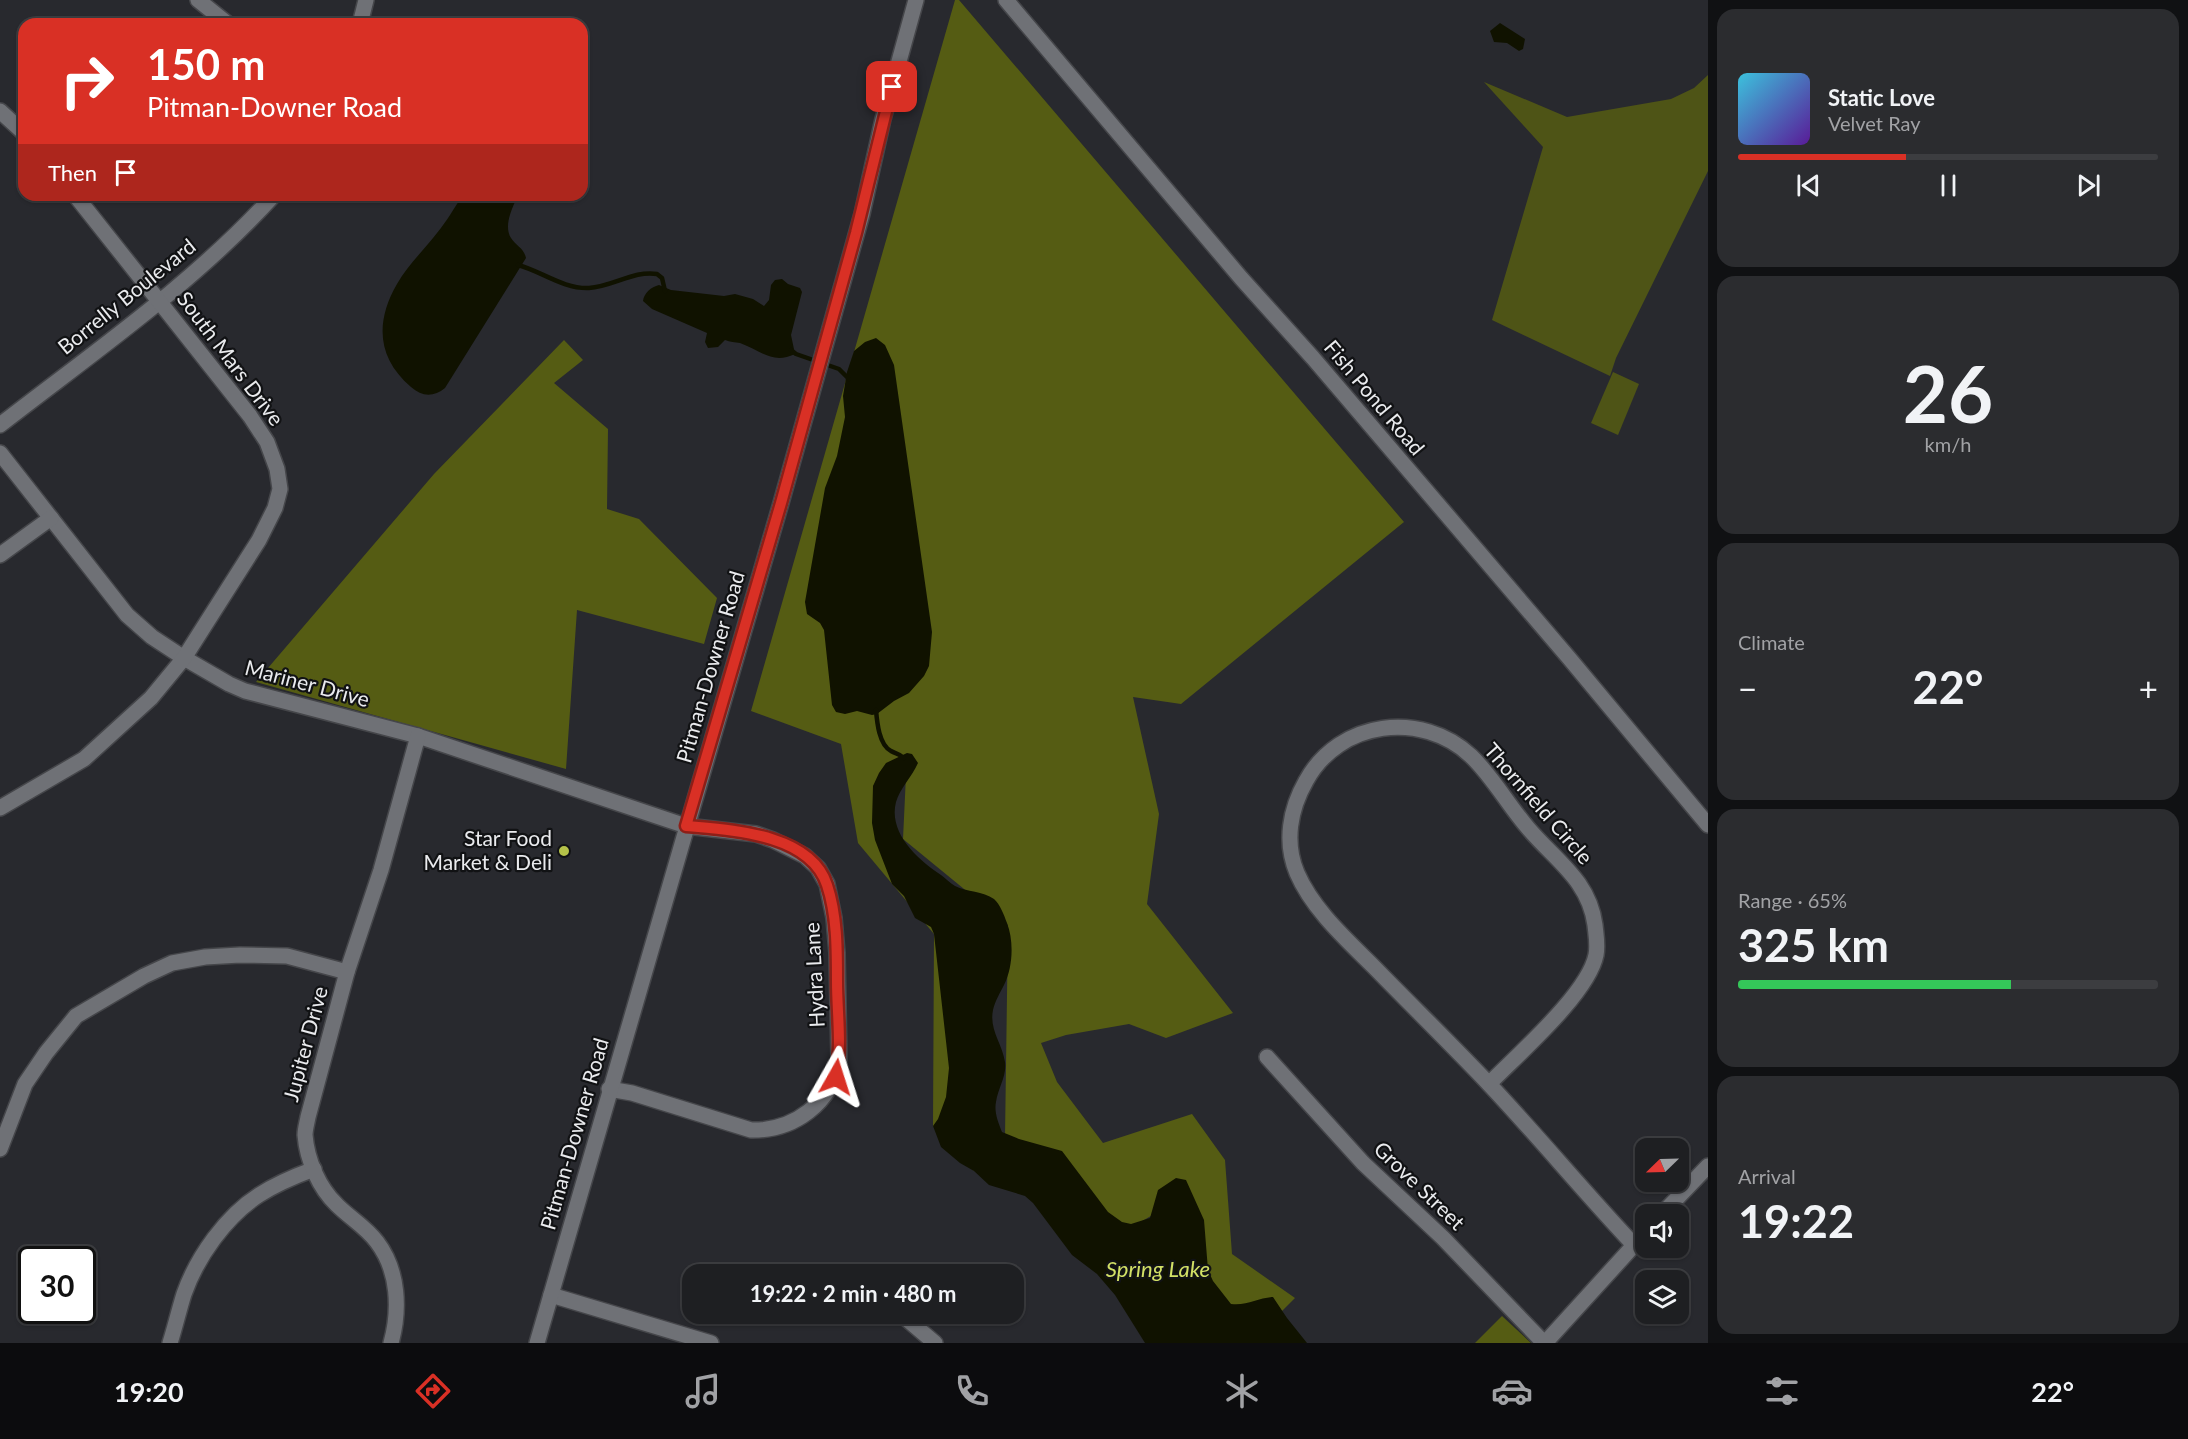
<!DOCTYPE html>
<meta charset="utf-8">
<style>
:root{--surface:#1e1f22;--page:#2b2c2f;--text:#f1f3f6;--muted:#a1a2a5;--line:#3c3d40;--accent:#d93025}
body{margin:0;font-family:Lato,sans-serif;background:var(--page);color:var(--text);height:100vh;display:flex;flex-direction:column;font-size:22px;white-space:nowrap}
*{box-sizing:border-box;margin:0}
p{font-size:20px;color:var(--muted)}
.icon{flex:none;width:33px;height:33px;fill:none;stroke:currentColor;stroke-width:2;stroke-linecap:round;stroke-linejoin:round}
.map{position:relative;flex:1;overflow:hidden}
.panel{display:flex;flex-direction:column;gap:9px;padding:9px;background:#101113;width:480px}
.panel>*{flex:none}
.hud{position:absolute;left:18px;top:18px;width:570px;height:183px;border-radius:18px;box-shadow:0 2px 4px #0004,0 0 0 2px var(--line);background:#d93025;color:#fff;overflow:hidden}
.needle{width:39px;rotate:247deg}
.controls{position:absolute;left:1635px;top:1138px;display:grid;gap:12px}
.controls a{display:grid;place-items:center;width:54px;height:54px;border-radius:12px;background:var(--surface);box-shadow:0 2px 4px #0004,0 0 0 2px var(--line);font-size:30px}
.speed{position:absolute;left:18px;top:1246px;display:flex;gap:12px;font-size:30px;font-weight:700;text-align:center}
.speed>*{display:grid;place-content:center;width:78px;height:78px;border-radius:50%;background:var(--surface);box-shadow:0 2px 4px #0004,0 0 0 2px var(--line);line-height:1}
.speed .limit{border:3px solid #111;border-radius:9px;background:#fff;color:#111}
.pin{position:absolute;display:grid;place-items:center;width:51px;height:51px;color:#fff;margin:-26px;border-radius:12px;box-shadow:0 3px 9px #0006}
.me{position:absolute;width:66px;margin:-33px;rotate:6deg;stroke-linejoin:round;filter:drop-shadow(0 0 4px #0008)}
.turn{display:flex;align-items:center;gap:21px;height:126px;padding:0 30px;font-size:27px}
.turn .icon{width:78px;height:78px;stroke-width:2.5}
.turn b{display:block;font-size:42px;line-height:51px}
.then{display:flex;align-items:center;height:57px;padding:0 30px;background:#0003;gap:12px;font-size:22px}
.big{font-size:45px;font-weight:700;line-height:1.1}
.panel .widget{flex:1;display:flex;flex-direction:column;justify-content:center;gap:9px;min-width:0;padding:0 21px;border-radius:18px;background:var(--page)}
.panel .dial{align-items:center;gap:0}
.dial b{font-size:78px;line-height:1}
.song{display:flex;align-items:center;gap:18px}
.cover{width:72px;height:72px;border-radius:9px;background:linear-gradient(135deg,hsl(190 70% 55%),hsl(270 70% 35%))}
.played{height:6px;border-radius:3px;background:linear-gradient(90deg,var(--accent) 40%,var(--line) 40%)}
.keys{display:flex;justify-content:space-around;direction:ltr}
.heat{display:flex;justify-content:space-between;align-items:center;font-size:33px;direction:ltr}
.charge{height:9px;border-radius:4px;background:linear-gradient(90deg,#34c759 65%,var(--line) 0)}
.trip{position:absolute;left:682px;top:1264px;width:342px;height:60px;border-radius:18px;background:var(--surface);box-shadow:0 2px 4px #0004,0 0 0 2px var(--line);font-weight:700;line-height:60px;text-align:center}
.tabs{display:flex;height:96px;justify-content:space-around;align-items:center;background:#0c0c0e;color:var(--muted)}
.tabs .icon{width:42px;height:42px}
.tabs .selected{color:var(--accent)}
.tabs b{font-size:27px;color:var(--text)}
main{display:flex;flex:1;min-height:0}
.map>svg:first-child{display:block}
</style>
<main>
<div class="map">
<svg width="1708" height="1343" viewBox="0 0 1708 1343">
<rect width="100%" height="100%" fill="#28292e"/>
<g fill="#4e5416">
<polygon points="1708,75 1708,171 1616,358 1610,376 1492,320 1543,147 1484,82 1567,117 1671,99 1694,88"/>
<polygon points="1613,372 1639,384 1618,435 1591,423"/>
</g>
<g fill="#555c13">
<polygon points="955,0 959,0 1404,522 1181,704 1133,697 1159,814 1147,904 1233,1013 1166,1038 1129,1024 1066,1035 1041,1043 1057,1082 1103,1143 1192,1114 1225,1160 1232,1254 1295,1298 1268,1325 1214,1308 1187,1195 1125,1231 1005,1137 1008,925 903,839 907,754 873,786 961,950 974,1171 933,1126 934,934 858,843 841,744 751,711"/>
<polygon points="564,340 583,360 554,383 608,429 607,509 639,519 717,598 704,644 577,610 566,769 256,682 434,474"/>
<polygon points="1502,1316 1531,1343 1475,1343"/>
</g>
<g fill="#101200">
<polygon points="1500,23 1525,39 1523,49 1519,51 1507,43 1494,42 1490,31"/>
<path d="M463 195H518C513 207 503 225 511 238 516 246 524 248 526 258L445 388C434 397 422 397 411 387 377 358 375 322 397 284 407 266 424 250 437 233 447 221 454 208 463 195Z"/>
<path d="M782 279 788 284 800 288 802 292 791 335 795 354C772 365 760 350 740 343 735 342 730 342 725 340L718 347 708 348 705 342 707 333 652 309 643 301C644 293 651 287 659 285L671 290 724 296 735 294 753 299 764 306 769 300 771 285 775 280Z"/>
<polygon points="876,338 885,345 894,365 932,632 929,666 924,676 909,693 894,701 877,714 872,715 857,711 845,714 836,712 832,705 824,630 820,623 807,614 805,602 825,488 837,456 845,417 843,396 847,372 854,351 865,342"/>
<path d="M907 753 912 754 918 763C912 777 900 788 896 802 888 833 918 860 941 875 945 878 950 883 955 886 967 892 983 891 994 899 1000 904 1004 915 1007 923 1014 941 1013 967 1004 985 1000 993 995 1001 993 1010 989 1030 1002 1043 1005 1062 1007 1076 998 1088 996 1102 994 1112 998 1122 1002 1132L1019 1139 1062 1151 1108 1212 1122 1222 1131 1224 1150 1218 1158 1190 1176 1178 1186 1180 1204 1220 1208 1270 1213 1281 1231 1304C1247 1306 1258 1298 1273 1297L1287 1318 1307 1343H1145L1115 1295 1097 1274 1072 1255 1033 1203 1025 1196 989 1185 974 1171 960 1163 941 1147 933 1126 938 1119 946 1097 949 1068 934 934 931 927 915 918 904 896 892 884 875 840 872 823 873 786 879 773 886 763Z"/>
</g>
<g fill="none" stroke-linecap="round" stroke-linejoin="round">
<g stroke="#101200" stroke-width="4.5">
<path d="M518 265C541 271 563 289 589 288 612 287 634 270 657 274L662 278 665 291"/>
<polyline points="791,350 796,354 839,369 849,379"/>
<path d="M876 710C877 722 879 745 891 751 896 754 899 753 904 758"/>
</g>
<defs>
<g id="street">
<polyline points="198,0 228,24"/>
<polyline points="360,24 366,0"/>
<polyline points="0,111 24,133"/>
<path d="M0 425C94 352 194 283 274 195"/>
<path d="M0 453 127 615 152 637 184 658 229 684 245 691 418 736 686 826 756 834 773 840 805 856 818 868 827 884 834 918 837 953 839 1060C832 1103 794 1131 751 1130L632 1093 609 1089"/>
<polyline points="0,555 51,518"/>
<polyline points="0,808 84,759 151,698 184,658 259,540 275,508 280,489 277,469 267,442 250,416 75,195"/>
<polyline points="1267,1057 1363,1163 1443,1238 1544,1343"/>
<path d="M1489 1084C1518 1054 1588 994 1596 955 1598 945 1596 935 1595 925 1589 880 1555 860 1528 828 1508 805 1493 777 1471 756 1422 710 1339 720 1306 781 1290 809 1284 842 1297 873 1313 910 1347 940 1374 967 1412 1006 1451 1044 1488 1083 1538 1136 1584 1192 1634 1245"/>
<polyline points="0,1149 25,1084 46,1053 76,1016 144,976 172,963 205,957 240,955 287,956 347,972"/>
<polyline points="1661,1215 1708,1166"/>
<polyline points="551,1295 711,1343"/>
<polyline points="902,1315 935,1343"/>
<path d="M170 1343C175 1327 179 1310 184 1294 197 1257 226 1216 259 1195 276 1184 295 1176 314 1169"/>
<path d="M391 1343C400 1310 399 1271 377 1242 366 1227 350 1218 337 1205 319 1188 307 1160 305 1135 305 1129 307 1123 308 1117L347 972 381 870 418 736"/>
<polyline points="1545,1343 1646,1232"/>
</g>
<g id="secondary">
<polyline points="1006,0 1241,278 1313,358 1569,658 1708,825"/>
<polyline points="537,1343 781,503 862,214 883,119 916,0"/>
</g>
</defs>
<use href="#street" stroke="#45464a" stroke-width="18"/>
<use href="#secondary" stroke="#45464a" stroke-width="18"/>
<use href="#street" stroke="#6f7176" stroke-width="15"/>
<use href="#secondary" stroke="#6f7176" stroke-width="15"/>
</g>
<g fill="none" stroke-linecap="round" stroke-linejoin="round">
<defs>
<path id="route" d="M836 1077C842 1045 837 1013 837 981 837 949 837 915 827 885 810 833 730 830 686 826L781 503 856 233 892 87"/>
</defs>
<use href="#route" stroke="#8d1f18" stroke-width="15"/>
<use href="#route" stroke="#d93025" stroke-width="10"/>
</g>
<circle fill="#b5c249" stroke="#111214" stroke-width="2" cx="564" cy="851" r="6"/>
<g text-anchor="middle" stroke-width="4.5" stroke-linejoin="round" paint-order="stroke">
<g font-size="21" fill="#eaebee" stroke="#111214">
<text transform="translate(127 297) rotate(-39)" y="7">Borrelly Boulevard</text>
<text transform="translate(230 359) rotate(53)" y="7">South Mars Drive</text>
<text transform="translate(1374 398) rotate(50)" y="7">Fish Pond Road</text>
<text transform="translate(711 667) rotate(-74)" y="7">Pitman-Downer Road</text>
<text transform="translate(307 684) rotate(15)" y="7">Mariner Drive</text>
<text transform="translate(1538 804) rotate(49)" y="7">Thornfield Circle</text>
<text transform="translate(815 975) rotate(-93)" y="7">Hydra Lane</text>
<text transform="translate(306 1044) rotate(-75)" y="7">Jupiter Drive</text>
<text transform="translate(575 1134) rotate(-74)" y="7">Pitman-Downer Road</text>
<text transform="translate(1419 1186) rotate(44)" y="7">Grove Street</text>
</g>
<g font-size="21" fill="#eaebee" stroke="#111214" text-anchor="end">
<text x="552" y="846">Star Food<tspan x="552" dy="24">Market &amp; Deli</tspan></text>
</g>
<g font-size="22" font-style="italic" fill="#d2e066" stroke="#111214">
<text x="1158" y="1277">Spring Lake</text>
</g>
</g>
</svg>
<div class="controls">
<a><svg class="needle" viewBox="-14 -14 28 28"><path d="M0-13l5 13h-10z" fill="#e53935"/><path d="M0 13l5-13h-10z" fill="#a1a2a5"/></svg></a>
<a><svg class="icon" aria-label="sound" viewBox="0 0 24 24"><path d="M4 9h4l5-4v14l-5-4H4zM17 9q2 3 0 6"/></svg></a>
<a><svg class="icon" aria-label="layers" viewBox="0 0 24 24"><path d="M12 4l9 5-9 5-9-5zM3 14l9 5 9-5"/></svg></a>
</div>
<div class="speed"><div class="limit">30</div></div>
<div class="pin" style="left:892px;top:87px;background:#d93025"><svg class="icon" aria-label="arrive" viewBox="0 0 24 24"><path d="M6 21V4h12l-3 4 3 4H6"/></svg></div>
<svg class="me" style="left:836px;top:1077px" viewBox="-20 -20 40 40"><path d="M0-17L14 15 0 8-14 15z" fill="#d93025" stroke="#fff" stroke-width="4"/></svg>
<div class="trip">19:22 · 2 min · 480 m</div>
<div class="hud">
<div class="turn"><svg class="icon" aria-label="right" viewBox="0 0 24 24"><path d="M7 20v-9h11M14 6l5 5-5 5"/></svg><div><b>150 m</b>Pitman-Downer Road</div></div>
<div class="then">Then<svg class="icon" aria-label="arrive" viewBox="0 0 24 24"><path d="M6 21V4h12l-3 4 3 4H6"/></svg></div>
</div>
</div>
<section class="panel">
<div class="widget">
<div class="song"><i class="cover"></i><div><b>Static Love</b><p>Velvet Ray</p></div></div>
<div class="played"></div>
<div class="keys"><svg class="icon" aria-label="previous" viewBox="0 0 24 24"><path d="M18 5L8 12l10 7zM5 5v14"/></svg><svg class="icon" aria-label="pause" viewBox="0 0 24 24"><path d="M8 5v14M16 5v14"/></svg><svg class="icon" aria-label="next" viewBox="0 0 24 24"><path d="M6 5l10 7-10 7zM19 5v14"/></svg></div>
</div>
<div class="widget dial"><b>26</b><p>km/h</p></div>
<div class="widget"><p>Climate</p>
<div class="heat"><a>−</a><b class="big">22°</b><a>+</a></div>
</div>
<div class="widget"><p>Range · 65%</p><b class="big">325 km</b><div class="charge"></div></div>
<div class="widget"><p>Arrival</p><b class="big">19:22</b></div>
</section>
</main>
<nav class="tabs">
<b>19:20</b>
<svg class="icon selected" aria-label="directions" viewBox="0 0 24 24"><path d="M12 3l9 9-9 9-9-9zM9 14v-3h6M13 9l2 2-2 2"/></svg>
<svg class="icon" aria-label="music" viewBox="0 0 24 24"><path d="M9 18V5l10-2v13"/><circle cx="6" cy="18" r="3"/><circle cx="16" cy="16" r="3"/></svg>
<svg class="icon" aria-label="phone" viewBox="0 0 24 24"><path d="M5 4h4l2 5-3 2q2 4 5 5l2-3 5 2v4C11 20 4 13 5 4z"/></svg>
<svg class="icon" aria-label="climate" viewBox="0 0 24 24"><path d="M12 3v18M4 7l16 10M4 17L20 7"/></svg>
<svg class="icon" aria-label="car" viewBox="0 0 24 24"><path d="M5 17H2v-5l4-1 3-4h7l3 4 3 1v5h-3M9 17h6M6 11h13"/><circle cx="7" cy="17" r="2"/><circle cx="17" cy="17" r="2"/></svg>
<svg class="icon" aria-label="filters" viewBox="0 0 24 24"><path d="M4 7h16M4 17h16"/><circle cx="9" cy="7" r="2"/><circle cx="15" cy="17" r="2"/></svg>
<b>22°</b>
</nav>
